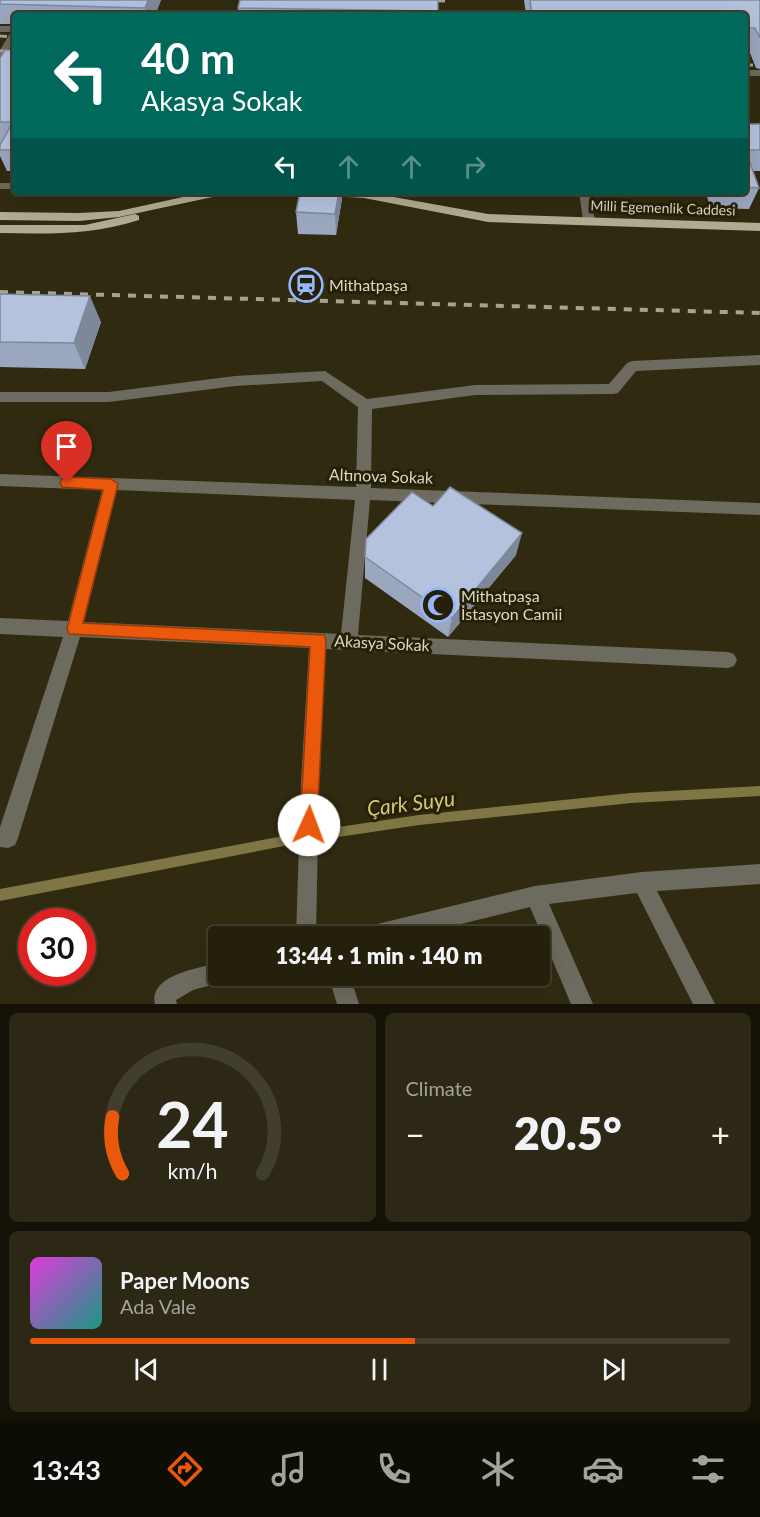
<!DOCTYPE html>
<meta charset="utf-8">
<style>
:root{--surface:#24200c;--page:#2c2815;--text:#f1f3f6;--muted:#a3a39d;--line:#413e2d;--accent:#ea580c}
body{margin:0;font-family:Lato,sans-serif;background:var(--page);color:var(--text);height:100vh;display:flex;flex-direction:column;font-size:22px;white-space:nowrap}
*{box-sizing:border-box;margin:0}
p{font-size:20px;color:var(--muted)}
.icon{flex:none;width:33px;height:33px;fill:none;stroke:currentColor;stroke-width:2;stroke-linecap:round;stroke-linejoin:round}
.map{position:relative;height:1004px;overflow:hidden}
.sheet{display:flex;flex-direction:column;gap:9px;padding:9px;background:#141207;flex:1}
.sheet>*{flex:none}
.top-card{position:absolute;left:12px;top:12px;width:736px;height:183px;border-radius:6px;box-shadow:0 6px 24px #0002,0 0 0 2px var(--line);background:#00695c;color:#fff;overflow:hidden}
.speed{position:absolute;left:18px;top:908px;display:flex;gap:12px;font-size:30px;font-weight:700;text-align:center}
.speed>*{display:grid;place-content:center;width:78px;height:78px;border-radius:50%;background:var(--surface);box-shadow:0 6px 24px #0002,0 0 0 2px var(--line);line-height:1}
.speed .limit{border:9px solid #d22;background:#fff;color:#111}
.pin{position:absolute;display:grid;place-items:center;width:51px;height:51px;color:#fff;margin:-62px -26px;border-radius:50% 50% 50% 0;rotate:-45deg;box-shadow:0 0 6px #0007}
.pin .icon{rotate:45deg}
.me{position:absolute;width:66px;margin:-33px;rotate:2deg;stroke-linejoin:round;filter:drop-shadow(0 0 4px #0008)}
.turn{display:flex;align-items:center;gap:21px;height:126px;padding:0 30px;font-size:27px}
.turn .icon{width:78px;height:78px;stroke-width:2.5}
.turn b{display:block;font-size:42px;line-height:51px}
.lanes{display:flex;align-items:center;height:57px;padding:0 30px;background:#0003;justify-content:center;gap:30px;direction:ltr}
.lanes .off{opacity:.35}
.big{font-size:45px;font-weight:800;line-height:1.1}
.sheet .tile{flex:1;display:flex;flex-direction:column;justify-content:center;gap:9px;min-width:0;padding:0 21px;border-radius:9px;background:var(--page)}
.sheet .dial{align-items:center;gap:0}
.dial svg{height:156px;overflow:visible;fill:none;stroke:var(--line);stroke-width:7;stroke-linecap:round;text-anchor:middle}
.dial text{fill:var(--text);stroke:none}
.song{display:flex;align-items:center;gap:18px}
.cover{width:72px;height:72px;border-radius:9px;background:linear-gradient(135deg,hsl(300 70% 55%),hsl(170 70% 35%))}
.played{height:6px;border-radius:3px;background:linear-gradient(90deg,var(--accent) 55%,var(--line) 55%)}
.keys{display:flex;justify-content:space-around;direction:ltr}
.heat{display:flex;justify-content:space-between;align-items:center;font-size:33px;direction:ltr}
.sheet .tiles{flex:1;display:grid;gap:9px;grid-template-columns:1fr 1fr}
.tile:last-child{grid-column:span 2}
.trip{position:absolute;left:208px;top:926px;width:342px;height:60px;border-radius:6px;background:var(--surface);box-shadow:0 6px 24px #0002,0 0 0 2px var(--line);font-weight:800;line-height:60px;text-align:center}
.dock{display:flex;height:96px;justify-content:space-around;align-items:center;background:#0e0d05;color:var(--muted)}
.dock .icon{width:42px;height:42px}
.dock .active{color:var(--accent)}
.dock b{font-size:27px;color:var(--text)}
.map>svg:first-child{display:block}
</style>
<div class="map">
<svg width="760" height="1004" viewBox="0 0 760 1004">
<rect width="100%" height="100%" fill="#302b10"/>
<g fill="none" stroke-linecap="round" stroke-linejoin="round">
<polygon fill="#7f7645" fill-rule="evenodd" points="760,786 760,796 631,803 419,825 305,842 0,901 0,889 305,832 419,815 631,793"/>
<g fill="#6d6b5f" fill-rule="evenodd">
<polygon points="0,26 15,26 15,40 3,59 0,60 0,50 11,32 0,32"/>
<rect x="746" y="70" width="14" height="6"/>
<rect x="0" y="183" width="15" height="6"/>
<polygon points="579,192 589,192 595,220 593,223 589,224 583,220"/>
<path d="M760 355V365L636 371 618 393 613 394 475 395 372 409 371 488 760 503V515L370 500 358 635 728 652 734 654 737 660 734 666 728 668 326 649 319 782 316 936H296L301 782 309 648 80 637 18 838 15 845 8 848 0 847V827L63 637 0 634V618L68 621 102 490 0 486V474L356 487 358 407 322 381 235 386 109 402H0V392H109L235 376 325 371 367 399 475 385 609 384 627 363 632 361ZM117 490 355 500 341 634 84 622Z"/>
<polygon points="760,864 760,884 657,891 715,1004 693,1004 637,893 549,904 593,1004 571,1004 530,907 412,936 359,936 362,929 369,926 535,886 642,872"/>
<path d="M219 963V975H229L226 981 193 990 176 1000 177 1004H155C149 975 198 968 219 963Z"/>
<polygon points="328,975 350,975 359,1004 337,1004"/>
</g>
<g fill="#b0ac92" fill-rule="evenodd">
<polygon points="206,192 227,192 222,195 119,217 79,221 0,220 0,212 79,213 119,211"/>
<polygon points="310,192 366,192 488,214 760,223 760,231 488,222 364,198 315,195"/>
<path d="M135 214 139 216V220C93 235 48 234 0 233V225H85Z"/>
</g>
<g stroke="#a6a390" stroke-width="3" stroke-dasharray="7 7" stroke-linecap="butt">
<polyline points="396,0 450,1"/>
<polyline points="420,11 450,12"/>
<polyline points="0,36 15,37"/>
<polyline points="0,51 15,51"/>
<polyline points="746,65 760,65"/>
</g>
<polyline stroke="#a6a390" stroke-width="4" stroke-dasharray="8 8" stroke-linecap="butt" points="0,292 760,313"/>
</g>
<g fill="#9ba7bf">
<polygon points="0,0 161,0 155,15 15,15 15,24 0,24"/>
<polygon points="438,0 438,15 239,15 238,8"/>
<polygon points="524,0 760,0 760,69 756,68 748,48 746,48 746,15 526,15"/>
<polygon points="15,50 15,171 7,171 0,156 0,145 1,143 0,143 0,58"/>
<polygon points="746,124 760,124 760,171 752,171 759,188 749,209 710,208 706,192 746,192"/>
<polygon points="300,192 342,192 342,199 336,235 298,234 296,212"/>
<polygon points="0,294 101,322 85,369 0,367"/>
<polygon points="433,506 516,555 448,637 365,578 365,557"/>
</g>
<g fill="#7e889b">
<polygon points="148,0 161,0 155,15 146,15 145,8"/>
<polygon points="339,192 342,192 342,199 336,235 335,214"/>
<polygon points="90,296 101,322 85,369 74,343"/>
<polygon points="522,533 516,555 448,637 452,618"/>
</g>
<g fill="#b4c2de" stroke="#7e889b" stroke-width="1.5">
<polygon points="0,0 148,0 145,8 0,4"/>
<polygon points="240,0 438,0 438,11 238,8"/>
<polygon points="530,0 760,0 760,38 755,28 746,28 746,15 532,15"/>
<polygon points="5,50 15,50 15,150 0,150 0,145 13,122 0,122 0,58"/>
<rect x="746" y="124" width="14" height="26"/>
<polygon points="746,152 759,188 746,187"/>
<polygon points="300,192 339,192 335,214 296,212"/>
<polygon points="0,294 90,296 74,343 0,342"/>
<polygon points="450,487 522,533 452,618 365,557 366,539 412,492 433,506"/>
</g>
<polygon fill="#ea580c" stroke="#983908" stroke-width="1.5" points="67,477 111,479 118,484 83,623 324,635 326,640 317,825 315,832 309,834 303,832 300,825 310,647 69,634 67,629 103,490 62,487 60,483 62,479"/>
<defs>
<symbol id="station-ring" viewBox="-11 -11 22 22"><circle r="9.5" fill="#262106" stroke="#94b7fd" stroke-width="1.5"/><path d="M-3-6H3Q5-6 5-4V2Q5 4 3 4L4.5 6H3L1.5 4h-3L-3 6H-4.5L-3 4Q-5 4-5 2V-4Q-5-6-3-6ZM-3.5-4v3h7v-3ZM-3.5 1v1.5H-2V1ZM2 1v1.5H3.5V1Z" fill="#94b7fd"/></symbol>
<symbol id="mosque-ring" viewBox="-11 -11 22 22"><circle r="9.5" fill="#262106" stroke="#94b7fd" stroke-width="1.5"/><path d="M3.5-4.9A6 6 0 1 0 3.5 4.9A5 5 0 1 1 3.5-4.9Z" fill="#94b7fd"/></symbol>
</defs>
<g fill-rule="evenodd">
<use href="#station-ring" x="287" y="266" width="38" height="38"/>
<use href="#mosque-ring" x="419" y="586" width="38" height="38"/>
</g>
<g text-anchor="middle" stroke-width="6" stroke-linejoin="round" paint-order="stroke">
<g font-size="14" fill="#dad8c8" stroke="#262106">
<text transform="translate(663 208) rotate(2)" y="5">Milli Egemenlik Caddesi</text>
</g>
<g font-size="16" fill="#dad8c8" stroke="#262106" text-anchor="start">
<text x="329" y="291">Mithatpaşa</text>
<text x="461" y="602">Mithatpaşa<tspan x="461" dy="18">İstasyon Camii</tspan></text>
</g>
<g font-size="16" fill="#dad8c8" stroke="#262106">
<text transform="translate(381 476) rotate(2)" y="6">Altınova Sokak</text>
<text transform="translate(382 643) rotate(3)" y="6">Akasya Sokak</text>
</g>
<g font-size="21" font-style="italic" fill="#d6c77a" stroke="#262106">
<text transform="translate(411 804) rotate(-7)" y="7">Çark Suyu</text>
</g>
</g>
</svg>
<div class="speed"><div class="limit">30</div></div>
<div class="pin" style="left:67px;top:483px;background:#d93025"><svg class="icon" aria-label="arrive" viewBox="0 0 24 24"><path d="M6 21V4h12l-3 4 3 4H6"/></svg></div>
<svg class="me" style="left:309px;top:825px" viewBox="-20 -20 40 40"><circle r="19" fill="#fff"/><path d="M0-13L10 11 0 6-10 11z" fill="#ea580c"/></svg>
<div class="trip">13:44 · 1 min · 140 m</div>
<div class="top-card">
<div class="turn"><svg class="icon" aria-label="left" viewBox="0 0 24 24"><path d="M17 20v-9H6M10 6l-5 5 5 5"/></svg><div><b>40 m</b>Akasya Sokak</div></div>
<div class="lanes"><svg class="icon" aria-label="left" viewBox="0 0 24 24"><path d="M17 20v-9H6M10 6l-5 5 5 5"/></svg><svg class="icon off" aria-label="ahead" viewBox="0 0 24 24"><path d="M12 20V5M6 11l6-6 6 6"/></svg><svg class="icon off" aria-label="ahead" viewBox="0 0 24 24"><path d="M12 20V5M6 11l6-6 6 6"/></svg><svg class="icon off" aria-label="right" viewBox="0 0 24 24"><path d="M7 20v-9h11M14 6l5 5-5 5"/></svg></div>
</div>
</div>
<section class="sheet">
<div class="tiles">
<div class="tile dial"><svg viewBox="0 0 100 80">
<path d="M14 69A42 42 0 1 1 86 69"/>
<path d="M14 69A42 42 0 0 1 9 40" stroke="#ea580c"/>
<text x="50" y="56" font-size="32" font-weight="700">24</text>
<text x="50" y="72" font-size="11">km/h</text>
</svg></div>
<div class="tile"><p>Climate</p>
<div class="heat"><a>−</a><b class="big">20.5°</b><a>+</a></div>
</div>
<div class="tile">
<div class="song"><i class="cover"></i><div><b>Paper Moons</b><p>Ada Vale</p></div></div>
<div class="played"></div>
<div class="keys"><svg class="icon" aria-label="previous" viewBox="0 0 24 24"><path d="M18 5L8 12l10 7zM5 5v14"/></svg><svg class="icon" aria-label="pause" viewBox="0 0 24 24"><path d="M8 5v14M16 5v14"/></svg><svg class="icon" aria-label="next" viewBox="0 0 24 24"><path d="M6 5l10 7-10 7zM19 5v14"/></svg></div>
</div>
</div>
</section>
<nav class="dock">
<b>13:43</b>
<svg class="icon active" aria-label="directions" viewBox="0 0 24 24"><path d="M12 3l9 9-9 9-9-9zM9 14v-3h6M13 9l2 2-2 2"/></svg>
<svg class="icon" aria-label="music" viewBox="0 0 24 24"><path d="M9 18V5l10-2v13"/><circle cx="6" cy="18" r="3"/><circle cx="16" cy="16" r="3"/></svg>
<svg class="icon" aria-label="phone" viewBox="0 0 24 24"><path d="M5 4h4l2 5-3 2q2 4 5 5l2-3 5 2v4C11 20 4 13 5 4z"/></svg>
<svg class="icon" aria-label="climate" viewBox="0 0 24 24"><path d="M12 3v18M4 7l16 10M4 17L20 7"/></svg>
<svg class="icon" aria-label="car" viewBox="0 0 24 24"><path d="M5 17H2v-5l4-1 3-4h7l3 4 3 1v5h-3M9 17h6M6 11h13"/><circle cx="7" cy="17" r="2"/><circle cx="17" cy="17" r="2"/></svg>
<svg class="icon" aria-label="filters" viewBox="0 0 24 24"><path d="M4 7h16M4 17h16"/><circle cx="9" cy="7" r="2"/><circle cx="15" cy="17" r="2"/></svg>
</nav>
